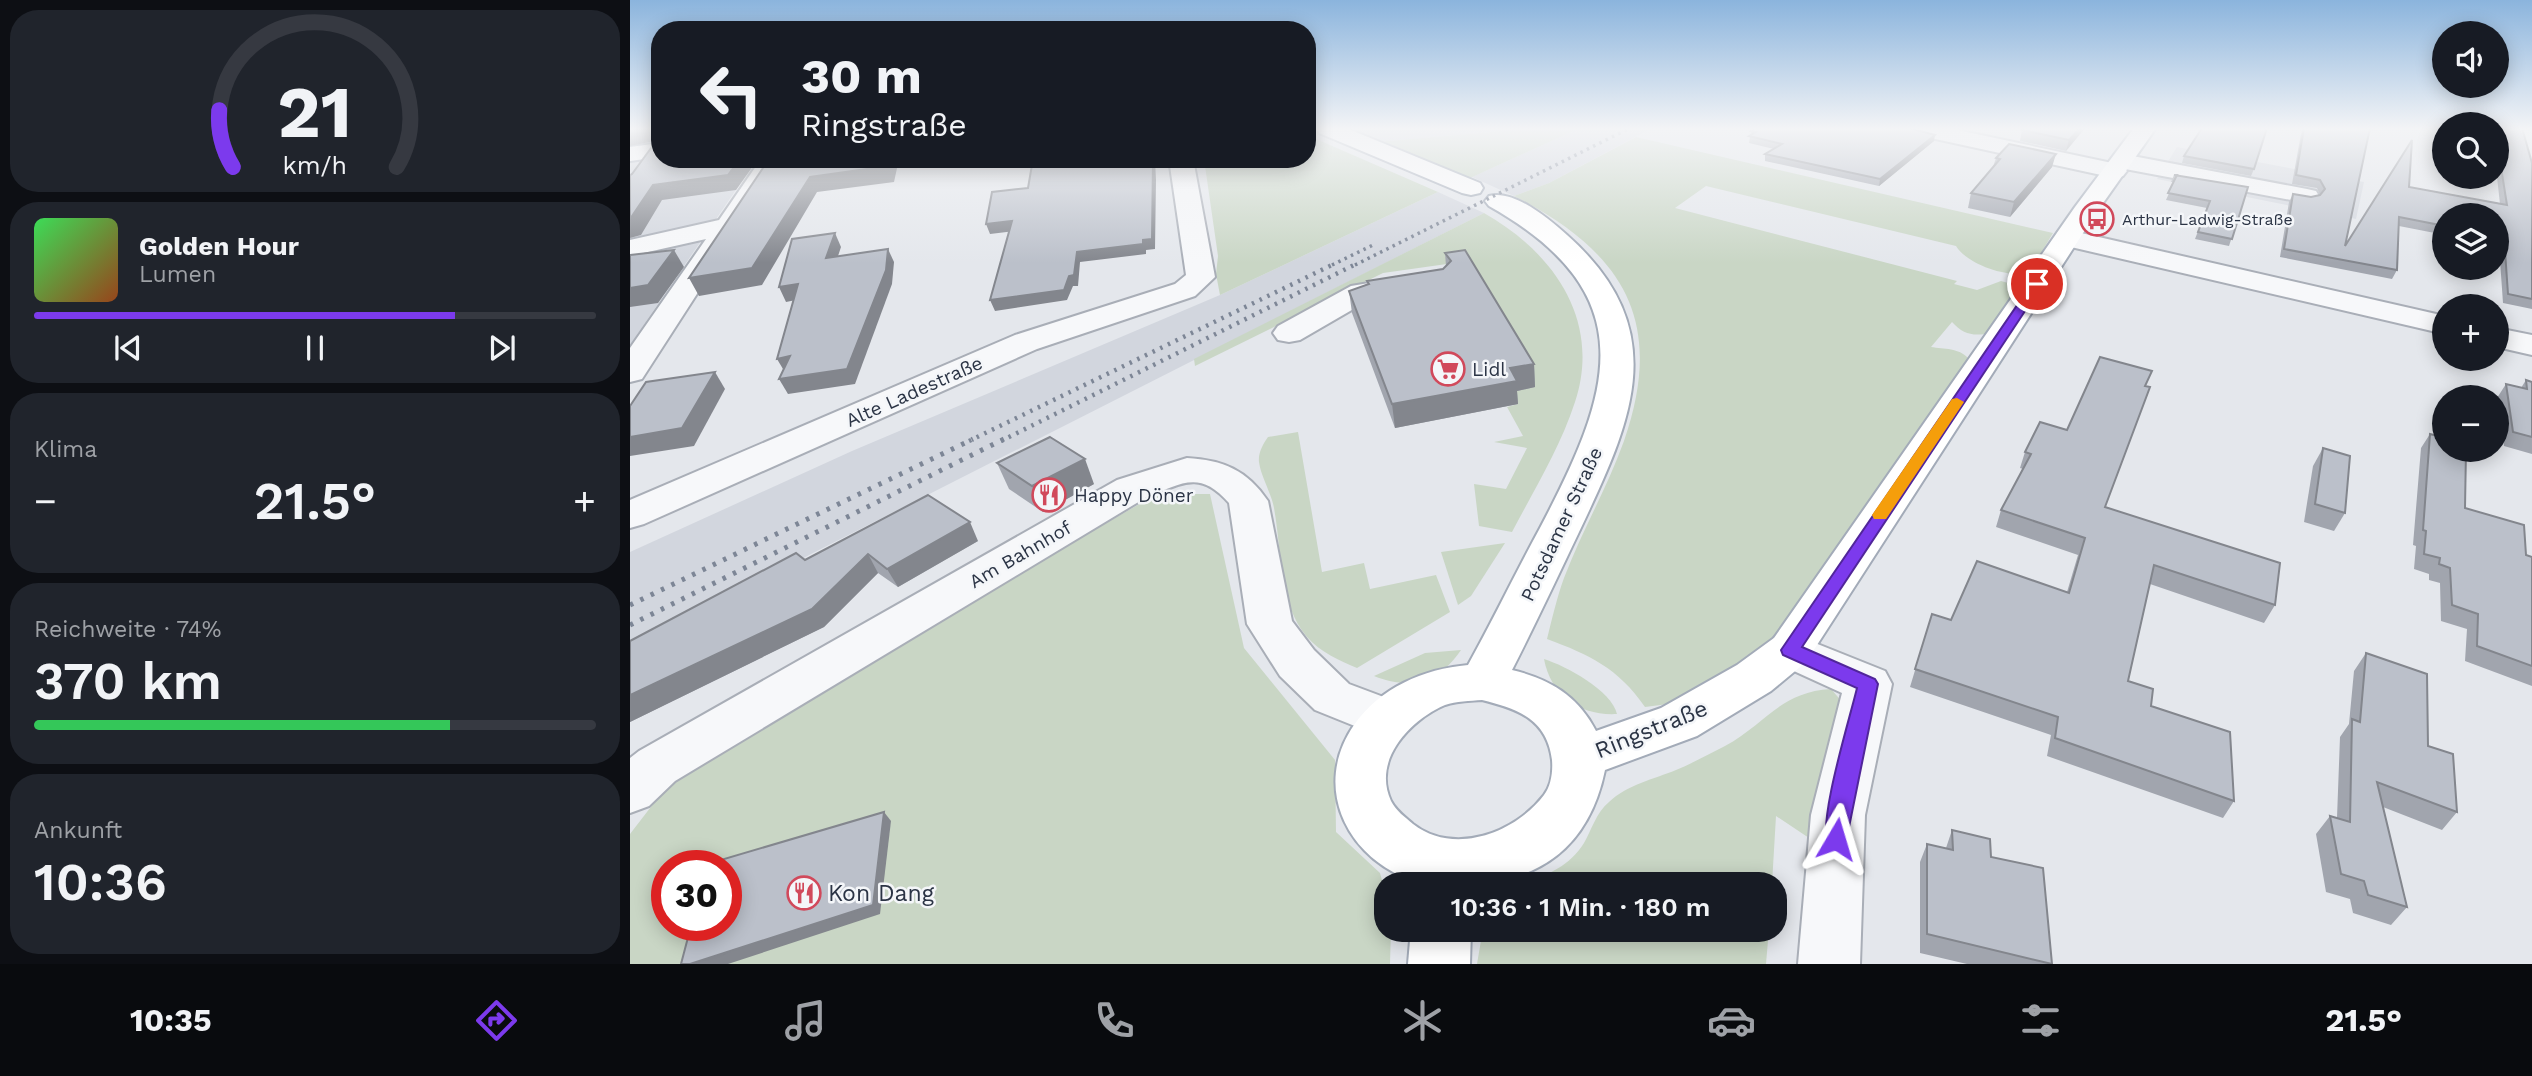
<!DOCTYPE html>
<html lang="de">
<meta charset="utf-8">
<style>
:root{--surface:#171b24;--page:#20242c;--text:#f1f3f6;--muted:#9ea1a6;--line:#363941;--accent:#7c3aed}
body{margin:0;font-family:"Work Sans",sans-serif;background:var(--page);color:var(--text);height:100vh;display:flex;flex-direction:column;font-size:26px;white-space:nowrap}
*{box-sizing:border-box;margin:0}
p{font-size:23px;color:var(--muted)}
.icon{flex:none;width:38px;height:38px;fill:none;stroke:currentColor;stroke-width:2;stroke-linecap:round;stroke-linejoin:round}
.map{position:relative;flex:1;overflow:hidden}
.drawer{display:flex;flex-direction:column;gap:10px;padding:10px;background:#0d0f14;width:630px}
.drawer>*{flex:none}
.banner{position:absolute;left:21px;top:21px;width:665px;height:147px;border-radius:28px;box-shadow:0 4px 18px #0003;background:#171b24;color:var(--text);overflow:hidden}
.buttons{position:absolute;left:1802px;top:21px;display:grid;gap:14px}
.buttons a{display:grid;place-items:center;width:77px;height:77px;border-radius:50%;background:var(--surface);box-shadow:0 4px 18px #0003;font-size:35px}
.speed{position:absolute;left:21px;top:850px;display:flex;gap:14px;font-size:35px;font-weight:700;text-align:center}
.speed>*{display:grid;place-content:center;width:91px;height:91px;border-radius:50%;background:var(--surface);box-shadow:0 4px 18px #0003;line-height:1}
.speed .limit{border:10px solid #d22;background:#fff;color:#111}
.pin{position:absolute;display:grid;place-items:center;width:60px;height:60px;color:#fff;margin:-30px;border:4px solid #fff;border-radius:50%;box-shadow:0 2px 7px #0007}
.me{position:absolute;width:77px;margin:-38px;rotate:7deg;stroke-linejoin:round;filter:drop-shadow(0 0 5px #0008)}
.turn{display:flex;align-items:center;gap:24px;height:147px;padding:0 35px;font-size:32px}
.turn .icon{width:91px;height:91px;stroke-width:2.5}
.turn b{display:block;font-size:49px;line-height:60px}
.big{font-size:52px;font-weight:600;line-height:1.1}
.drawer .widget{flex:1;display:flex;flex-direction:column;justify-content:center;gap:10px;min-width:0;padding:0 24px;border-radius:28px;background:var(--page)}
.drawer .dial{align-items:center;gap:0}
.dial svg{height:182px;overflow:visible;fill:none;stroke:var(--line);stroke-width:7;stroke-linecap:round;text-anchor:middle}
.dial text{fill:var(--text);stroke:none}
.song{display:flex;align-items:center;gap:21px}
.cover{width:84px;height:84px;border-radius:10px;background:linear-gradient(135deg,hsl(130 70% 55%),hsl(20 70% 35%))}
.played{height:7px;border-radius:4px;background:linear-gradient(90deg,var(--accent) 75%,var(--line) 75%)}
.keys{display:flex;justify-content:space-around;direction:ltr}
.heat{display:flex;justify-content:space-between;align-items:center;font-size:38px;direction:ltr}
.charge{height:10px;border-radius:5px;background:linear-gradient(90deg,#34c759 74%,var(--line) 0)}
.trip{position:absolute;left:744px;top:872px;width:413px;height:70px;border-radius:28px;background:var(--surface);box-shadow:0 4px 18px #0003;font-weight:600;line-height:70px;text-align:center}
.dock{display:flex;height:112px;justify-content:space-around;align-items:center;background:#090b0e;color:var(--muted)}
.dock .icon{width:49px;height:49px}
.dock .on{color:var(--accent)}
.dock b{font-size:32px;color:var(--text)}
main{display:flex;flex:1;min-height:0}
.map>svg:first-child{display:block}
</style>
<main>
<section class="drawer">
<div class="widget dial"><svg viewBox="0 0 100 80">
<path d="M14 69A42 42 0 1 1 86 69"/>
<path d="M14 69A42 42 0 0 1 8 44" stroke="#7c3aed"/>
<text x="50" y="56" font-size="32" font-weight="700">21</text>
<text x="50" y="72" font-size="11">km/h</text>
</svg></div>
<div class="widget">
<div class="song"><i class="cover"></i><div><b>Golden Hour</b><p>Lumen</p></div></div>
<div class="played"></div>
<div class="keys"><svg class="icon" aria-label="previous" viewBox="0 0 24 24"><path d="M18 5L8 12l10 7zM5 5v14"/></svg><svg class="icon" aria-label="pause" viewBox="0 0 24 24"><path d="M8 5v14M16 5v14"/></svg><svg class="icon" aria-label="next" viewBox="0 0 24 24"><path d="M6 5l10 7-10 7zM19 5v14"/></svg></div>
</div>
<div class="widget"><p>Klima</p>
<div class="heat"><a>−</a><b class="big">21.5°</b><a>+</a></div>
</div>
<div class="widget"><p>Reichweite · 74%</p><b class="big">370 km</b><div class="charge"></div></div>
<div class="widget"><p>Ankunft</p><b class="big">10:36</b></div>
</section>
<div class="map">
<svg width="1902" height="964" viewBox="0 0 1902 964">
<rect width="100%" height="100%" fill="#e4e7ec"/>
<g fill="#d2d6de">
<polygon points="716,128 908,128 746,142"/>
<polygon points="950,128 1022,128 919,183 884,196 842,177"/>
<polygon points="1547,147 1734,182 1726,219 1527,179"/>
<polygon points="0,158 127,159 0,345"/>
<polygon points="808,192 854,213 181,554 0,653 0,552 222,451 590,295"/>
</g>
<g fill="#c9d6c5" fill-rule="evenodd">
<polygon points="908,128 950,128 838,179 746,142"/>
<polygon points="677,135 808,192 590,295 586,274 588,256 574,159 677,159"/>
<path d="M1006 137 1423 233 1399 273C1378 278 1338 265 1326 246L1076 186 1045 208 1327 281 1324 284 1347 290 1371 281 1385 285 1381 291 1385 292 1355 334C1341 336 1332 333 1322 322L1301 347C1314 349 1329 348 1338 358L1215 546 1136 650 1046 703 1015 707C988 668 960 655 917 639 922 619 927 597 934 578 952 531 977 488 994 441 1036 320 993 252 884 196L919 183Z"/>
<path d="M854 213C923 252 972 320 945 402 930 448 904 490 882 532L849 526 844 484 876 489 897 448 864 442 893 436 877 407 888 404 881 392 904 387 831 262 753 273 565 366 564 359Z"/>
<path d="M668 432 692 572 734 563 740 589 806 575 820 612 727 668C710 661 690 652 677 637 648 602 652 551 644 508 641 492 631 477 629 462 628 453 633 444 638 437Z"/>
<path d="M527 494H580L614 648 705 760 706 832 750 873 756 895V929H761L760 964H0V834L54 764ZM37 866H96V926H37Z"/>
<polygon points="875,543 841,596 828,605 811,552"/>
<path d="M831 650C809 682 781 691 744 676L795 653Z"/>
<path d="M914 659C936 666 981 690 987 714 950 716 921 696 914 659Z"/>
<path d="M1201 689 1214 704 1191 846 1146 816 1142 884H892C916 876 940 866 954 843 962 829 966 813 979 802 997 785 1024 779 1046 770 1063 763 1079 754 1095 746 1137 723 1150 692 1201 689Z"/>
<polygon points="853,929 1139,929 1136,964 847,964"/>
</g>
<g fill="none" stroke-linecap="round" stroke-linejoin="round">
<defs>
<g id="minor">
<polygon points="1276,128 1318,128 1482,163 1484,156 1492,154 1677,189 1686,191 1689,196 1686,201 1677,203 1495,169 1497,171 1493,176 1485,178 1287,135 1279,133"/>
<polygon points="131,159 154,159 12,379 0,382 0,348 76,239 0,256 0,240 89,220"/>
<polygon points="539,159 563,159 585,277 565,296 407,349 14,524 0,528 0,500 385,335 545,284 556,275"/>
<polygon points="1438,230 1815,316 1815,334 1428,244 1425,238 1428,232"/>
<polygon points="769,278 779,281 784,287 779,293 739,300 670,340 659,342 648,340 643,333 648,326 721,286"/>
<polygon points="1867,328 1902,335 1902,355 1867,347"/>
<path d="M557 458C593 460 617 470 638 501L662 621 684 650 719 684 775 705 782 719 775 733 757 739 685 710 650 676 617 624 599 503C569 469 551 484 515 498L45 781 19 806 0 813V758L9 751 487 480Z"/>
<polygon points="1160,633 1255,671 1262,684 1235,815 1230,964 1168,964 1181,815 1212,693 1144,662 1137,650 1144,638"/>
</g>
<g id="major">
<polygon points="686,128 716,128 850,183 853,188 850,193 841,195 832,193 689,133"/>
<path d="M1504 128H1526L1466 213 1176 662 1141 691 1067 736 975 770C959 847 909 884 832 884 819 884 802 886 790 883 719 863 680 789 724 725 750 688 793 669 838 665 863 620 885 574 910 528 981 393 1017 295 859 206L855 201 859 196C884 189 919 219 937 235 1045 331 1001 422 949 532 927 578 905 625 882 670 920 679 948 696 966 731L1031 708 1107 665 1144 638 1445 207ZM852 700C888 709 917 719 922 760 923 772 921 786 914 795 885 833 824 856 783 824 775 817 766 811 761 801 742 760 780 720 815 705 826 701 840 701 852 700Z"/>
<polygon points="30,143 30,157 0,161 0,147"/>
<polygon points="781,929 841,929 840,964 778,964"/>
</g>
</defs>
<use href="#minor" stroke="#a9aeb7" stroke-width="4"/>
<use href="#major" stroke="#a3abb8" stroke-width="4"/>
<use href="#minor" fill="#f7f8fa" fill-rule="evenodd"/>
<use href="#major" fill="#fff" fill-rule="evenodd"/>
<g stroke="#7d8696" stroke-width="3.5" stroke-dasharray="2.5 4.5" stroke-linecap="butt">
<polyline points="702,265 743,245"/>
<polyline points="725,265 1000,128"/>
</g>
<g stroke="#7d8696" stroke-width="4.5" stroke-dasharray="2.5 6" stroke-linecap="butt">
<polyline points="339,441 706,263"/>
<polyline points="371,441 728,263"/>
</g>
<g stroke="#7d8696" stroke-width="5" stroke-dasharray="3.5 8" stroke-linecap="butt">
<polyline points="0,605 343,439"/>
<polyline points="0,625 374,439"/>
</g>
</g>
<g fill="#a1a5ae">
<polygon points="1455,128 1436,151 1390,141 1392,130"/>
<polygon points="1672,128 1740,128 1715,246 1779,187 1870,204 1867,177 1867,128 1902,163 1902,309 1873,303 1869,246 1867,245 1867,215 1815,215 1815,235 1769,226 1767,270 1762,279 1650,257 1659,202 1663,194 1681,197 1690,195 1687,188 1662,184"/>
<polygon points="1121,131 1304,141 1249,186 1135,161 1135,154 1144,149 1119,143"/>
<polygon points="1554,156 1624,169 1621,176 1552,163"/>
<polygon points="1366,158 1422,167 1380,217 1338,208 1341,193 1363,167"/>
<polygon points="1544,175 1618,187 1599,246 1565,239 1577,208 1536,200 1544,182 1541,182"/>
<polygon points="815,253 904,364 905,387 887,391 888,404 765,428 722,313 719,291 738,284 737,281 813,269 816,266"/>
<polygon points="1896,380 1902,382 1902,454 1874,446 1867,398 1876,384 1891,388"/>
<polygon points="1515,386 1475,507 1645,605 1634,623 1520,584 1498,681 1604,801 1593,818 1417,756 1421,735 1280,687 1302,614 1321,620 1437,592 1448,555 1366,527 1371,510 1393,469 1390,468 1395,452"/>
<polygon points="1800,434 1835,508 1896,555 1902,557 1902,686 1835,661 1837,629 1811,621 1810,583 1799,580 1799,574 1784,569 1786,546 1783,545 1791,448"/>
<polygon points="1693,448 1715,513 1704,531 1674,522 1683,466"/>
<polygon points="367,463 464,484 413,512 379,489"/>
<polygon points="348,541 268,587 248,573 194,627 0,722 0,641 175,560"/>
<polygon points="1736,653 1798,746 1827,812 1812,830 1753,807 1777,907 1761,925 1723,913 1720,899 1696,892 1686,834 1700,816 1707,818 1710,737 1719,724 1724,671"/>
<polygon points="1322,830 1361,857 1422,964 1337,964 1290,953 1290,862 1297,844 1316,848"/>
</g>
<g fill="#83868d">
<polygon points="11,128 23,128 30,140 0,146 0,130"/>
<polygon points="1450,128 1455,128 1436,151 1439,140"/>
<polygon points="1305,135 1304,141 1249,186 1250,179"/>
<polygon points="1426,154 1422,167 1380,217 1384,202"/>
<polygon points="110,159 128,159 106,190 32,200 11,235 0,238 0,219 23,185"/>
<polygon points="259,159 269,159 264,182 187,192 132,285 69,296 59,278 180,177"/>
<polygon points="523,159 525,159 526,180 525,249 516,250 516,254 450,262 448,286 443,286 437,300 365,311 360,300 447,252 513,240"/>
<polygon points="382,221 385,231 360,234 356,224"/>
<polygon points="205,233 211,247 203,271 196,258"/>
<polygon points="258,249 264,262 262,284 225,384 158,394 149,379"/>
<polygon points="44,250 54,267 28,303 0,307 0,288"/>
<polygon points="168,284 176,298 156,302 149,287"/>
<polygon points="160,356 156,374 147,359"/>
<polygon points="904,364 905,387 887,391 888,404 765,428 762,404 880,368"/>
<polygon points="85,372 95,389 64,446 0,456 0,437"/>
<polygon points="455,459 464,484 413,512 402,486"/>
<polygon points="340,522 348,541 268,587 257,569"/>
<polygon points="238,554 248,573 194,627 0,722 0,695"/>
<polygon points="254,812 261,821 250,914 98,964 60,964"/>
</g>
<g fill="#bbc0ca" stroke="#83868d" stroke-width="2">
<polygon points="24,128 30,128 30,159 110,159 98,175 23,185 0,219 0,175 2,174 24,144"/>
<polygon points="1125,128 1279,128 1305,135 1250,179 1135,154 1152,144 1119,136 1126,132 1121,131"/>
<polygon points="1394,128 1450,128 1439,140 1392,130"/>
<polygon points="1572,128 1637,128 1624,169 1554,156"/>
<polygon points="1674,128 1740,128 1715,246 1782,140 1779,187 1877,205 1867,142 1867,128 1892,128 1902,163 1902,299 1878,294 1874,237 1867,236 1867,215 1815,215 1815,226 1769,217 1767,270 1654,249 1663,194 1681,197 1690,195 1695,189 1690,180 1666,175"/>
<polygon points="1379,144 1426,154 1384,202 1341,193 1370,159 1366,158"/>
<polygon points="139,159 259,159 258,166 180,177 122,268 59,278"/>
<polygon points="403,159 523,159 522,239 513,240 513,244 447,252 444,275 439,276 434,290 360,300 382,221 356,224 362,192 398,188"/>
<polygon points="1544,175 1618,187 1602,239 1568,232 1580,201 1538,193 1547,175"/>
<polygon points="205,233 196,258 258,249 256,270 217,369 149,379 160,356 147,359 168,284 149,287 162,239"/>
<polygon points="44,250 18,285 0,288 0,255"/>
<polygon points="835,250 904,364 880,368 887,381 762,404 719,291 739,284 737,281 813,269 821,261 815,253"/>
<polygon points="1470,357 1522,371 1515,386 1520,387 1475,507 1650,563 1645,605 1524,565 1498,681 1523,689 1521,706 1600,732 1604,801 1425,738 1428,717 1285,669 1302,614 1321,620 1347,561 1439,593 1455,538 1371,510 1401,454 1395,452 1410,422 1437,430"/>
<polygon points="85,372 52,428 0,437 0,406 16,382"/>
<polygon points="1896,380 1902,382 1902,437 1883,432 1876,384 1897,389"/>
<polygon points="1800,434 1815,438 1815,450 1836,450 1835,508 1894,525 1896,555 1902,557 1902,666 1847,646 1848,614 1822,605 1820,568 1809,564 1810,558 1794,554 1796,531 1793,530"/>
<polygon points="420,437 455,459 402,486 367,463"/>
<polygon points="1693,448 1720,456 1715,513 1685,504"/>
<polygon points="298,495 340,522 257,569 238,554 182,609 0,695 0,641 166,553 175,560"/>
<polygon points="1736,653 1797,674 1798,746 1823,754 1827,812 1747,782 1777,907 1738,895 1734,881 1711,874 1700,816 1720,822 1722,719 1730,722"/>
<polygon points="254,812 243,905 60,964 51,964 61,926 96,926 96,866 76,866 77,864"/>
<polygon points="1322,830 1360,839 1361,857 1413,868 1422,964 1297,934 1297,844 1323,850"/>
</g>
<linearGradient id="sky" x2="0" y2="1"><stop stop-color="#8bb4dd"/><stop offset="0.49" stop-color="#f3f4f6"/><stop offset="1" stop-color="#f3f4f6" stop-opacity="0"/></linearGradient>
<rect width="1902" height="263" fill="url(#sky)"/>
<path fill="#7c3aed" stroke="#51269a" stroke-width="2" d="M1407 281 1413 284 1172 647 1245 679 1248 684 1215 847 1206 850 1198 847C1187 823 1220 718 1227 688L1153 655 1151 650 1403 282Z"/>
<polygon fill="#f59e0b" points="1327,398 1334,402 1256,519 1244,519 1242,515 1244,512 1322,399"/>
<defs>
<symbol id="bus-ring" viewBox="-11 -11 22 22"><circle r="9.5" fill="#f4f6f9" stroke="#d1495b" stroke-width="1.5"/><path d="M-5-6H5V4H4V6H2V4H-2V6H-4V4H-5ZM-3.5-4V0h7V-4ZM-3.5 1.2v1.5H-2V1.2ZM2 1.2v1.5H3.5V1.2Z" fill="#d1495b"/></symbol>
<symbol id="supermarket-ring" viewBox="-11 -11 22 22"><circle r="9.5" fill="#f4f6f9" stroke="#d1495b" stroke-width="1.5"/><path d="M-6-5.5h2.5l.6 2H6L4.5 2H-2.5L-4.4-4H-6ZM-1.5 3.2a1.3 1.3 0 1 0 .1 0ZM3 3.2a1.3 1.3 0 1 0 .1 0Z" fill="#d1495b"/></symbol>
<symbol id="restaurant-ring" viewBox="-11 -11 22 22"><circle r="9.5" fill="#f4f6f9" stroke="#d1495b" stroke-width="1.5"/><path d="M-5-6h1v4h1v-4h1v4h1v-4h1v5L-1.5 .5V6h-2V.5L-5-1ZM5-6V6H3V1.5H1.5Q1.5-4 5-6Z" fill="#d1495b"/></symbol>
</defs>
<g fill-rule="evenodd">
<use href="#bus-ring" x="1448" y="200" width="38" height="38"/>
<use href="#supermarket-ring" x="799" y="350" width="38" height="38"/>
<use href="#restaurant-ring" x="400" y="476" width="38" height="38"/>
<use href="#restaurant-ring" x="155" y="874" width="38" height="38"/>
</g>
<g text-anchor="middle" stroke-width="5" stroke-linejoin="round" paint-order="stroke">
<g font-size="16" fill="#2b3445" stroke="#f4f6f9" text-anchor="start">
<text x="1492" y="225">Arthur-Ladwig-Straße</text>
</g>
<g font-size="19" fill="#2b3445" stroke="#f4f6f9" text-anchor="start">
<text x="842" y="376">Lidl</text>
<text x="444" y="502">Happy Döner</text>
</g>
<g font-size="19" fill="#2b3445" stroke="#f4f6f9">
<text transform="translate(284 391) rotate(-24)" y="7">Alte Ladestraße</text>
<text transform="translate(931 524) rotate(-65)" y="7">Potsdamer Straße</text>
<text transform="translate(390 554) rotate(-30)" y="7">Am Bahnhof</text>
</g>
<g font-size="23" fill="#2b3445" stroke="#f4f6f9">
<text transform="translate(1021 729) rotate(-22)" y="8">Ringstraße</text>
</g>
<g font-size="23" fill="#2b3445" stroke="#f4f6f9" text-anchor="start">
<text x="198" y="901">Kon Dang</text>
</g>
</g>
</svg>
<div class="buttons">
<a><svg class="icon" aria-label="sound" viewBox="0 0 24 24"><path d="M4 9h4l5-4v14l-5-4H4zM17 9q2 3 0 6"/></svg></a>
<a><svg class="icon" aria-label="search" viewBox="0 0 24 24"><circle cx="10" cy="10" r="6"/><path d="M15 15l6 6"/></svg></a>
<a><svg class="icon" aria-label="layers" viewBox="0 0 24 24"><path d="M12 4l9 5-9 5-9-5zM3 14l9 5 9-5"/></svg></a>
<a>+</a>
<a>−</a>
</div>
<div class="speed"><div class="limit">30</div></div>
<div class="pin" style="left:1407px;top:284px;background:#d93025"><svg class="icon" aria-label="arrive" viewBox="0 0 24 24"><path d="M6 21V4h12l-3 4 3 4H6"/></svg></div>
<svg class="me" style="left:1206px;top:839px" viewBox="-20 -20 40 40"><path d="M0-17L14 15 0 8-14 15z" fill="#7c3aed" stroke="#fff" stroke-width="4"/></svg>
<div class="trip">10:36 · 1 Min. · 180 m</div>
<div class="banner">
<div class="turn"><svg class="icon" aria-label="left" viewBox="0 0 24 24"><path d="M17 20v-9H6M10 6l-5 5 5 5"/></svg><div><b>30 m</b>Ringstraße</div></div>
</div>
</div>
</main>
<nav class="dock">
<b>10:35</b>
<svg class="icon on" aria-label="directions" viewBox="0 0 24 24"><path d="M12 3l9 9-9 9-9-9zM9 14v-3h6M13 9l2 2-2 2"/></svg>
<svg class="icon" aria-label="music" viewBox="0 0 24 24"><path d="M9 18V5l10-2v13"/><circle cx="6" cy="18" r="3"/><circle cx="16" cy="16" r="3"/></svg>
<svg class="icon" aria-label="phone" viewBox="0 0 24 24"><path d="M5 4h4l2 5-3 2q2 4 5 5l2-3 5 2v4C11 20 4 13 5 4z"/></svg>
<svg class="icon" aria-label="climate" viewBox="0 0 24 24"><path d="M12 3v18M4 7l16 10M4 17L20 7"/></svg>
<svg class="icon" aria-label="car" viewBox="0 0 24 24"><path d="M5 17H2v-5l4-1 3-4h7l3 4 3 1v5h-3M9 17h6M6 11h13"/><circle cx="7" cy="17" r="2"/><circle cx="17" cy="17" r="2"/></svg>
<svg class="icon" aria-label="filters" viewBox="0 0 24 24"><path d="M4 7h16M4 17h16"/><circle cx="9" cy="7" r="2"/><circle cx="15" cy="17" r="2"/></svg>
<b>21.5°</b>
</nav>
